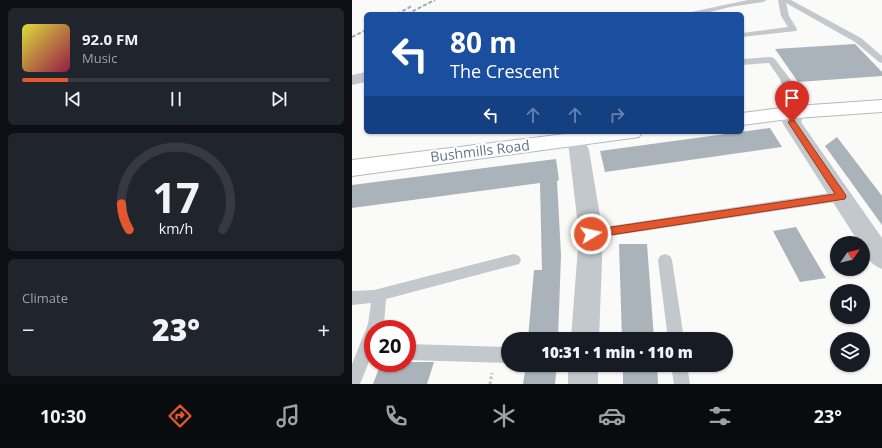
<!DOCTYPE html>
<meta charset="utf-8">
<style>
:root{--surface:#171b24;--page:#20242c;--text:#f1f3f6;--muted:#9ea1a6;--line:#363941;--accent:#e4572e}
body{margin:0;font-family:"Open Sans",sans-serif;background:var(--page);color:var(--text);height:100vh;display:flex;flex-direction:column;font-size:15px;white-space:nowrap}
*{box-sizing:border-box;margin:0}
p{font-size:13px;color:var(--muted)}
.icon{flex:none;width:22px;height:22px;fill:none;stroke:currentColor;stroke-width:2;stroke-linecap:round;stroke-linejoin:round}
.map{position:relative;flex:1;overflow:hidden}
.side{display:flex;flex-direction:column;gap:8px;padding:8px;background:#0d0f14;width:352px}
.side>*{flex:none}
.hud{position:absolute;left:12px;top:12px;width:380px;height:122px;border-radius:6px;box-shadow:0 1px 3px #0004;background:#1a4fa0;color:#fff;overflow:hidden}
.needle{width:26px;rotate:56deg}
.tools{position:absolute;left:478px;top:236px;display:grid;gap:8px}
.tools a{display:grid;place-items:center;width:40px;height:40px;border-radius:50%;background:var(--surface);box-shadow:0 1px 3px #0004;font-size:20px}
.speed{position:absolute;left:12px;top:320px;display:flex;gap:8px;font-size:20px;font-weight:700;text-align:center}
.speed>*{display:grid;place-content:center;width:52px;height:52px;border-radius:50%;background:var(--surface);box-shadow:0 1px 3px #0004;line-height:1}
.speed .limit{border:6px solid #d22;background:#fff;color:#111}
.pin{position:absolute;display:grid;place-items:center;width:34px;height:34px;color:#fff;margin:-41px -17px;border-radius:50% 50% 50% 0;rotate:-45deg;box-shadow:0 0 4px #0007}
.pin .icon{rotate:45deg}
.me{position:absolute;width:44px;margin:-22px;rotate:81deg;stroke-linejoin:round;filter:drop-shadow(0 0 3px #0008)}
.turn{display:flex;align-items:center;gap:14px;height:84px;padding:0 20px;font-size:18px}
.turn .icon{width:52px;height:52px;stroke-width:2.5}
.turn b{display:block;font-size:28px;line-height:34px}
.lanes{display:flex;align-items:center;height:38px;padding:0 20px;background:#0003;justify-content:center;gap:20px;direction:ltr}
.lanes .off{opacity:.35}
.big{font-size:30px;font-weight:800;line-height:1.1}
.side .tile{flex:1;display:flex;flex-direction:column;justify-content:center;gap:6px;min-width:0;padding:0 14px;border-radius:6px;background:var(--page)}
.side .dial{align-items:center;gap:0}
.dial svg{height:104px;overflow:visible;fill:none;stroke:var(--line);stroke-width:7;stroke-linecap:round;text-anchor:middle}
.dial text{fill:var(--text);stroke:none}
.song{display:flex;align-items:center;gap:12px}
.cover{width:48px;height:48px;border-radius:6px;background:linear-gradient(135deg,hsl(60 70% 55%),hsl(340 70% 35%))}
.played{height:4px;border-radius:2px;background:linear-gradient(90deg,var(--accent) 15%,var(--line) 15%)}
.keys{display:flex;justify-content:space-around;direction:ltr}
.heat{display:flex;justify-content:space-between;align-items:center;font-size:22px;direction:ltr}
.trip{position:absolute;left:149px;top:332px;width:232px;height:40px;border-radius:20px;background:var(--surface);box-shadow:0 1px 3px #0004;font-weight:800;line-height:40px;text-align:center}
.dock{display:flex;height:64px;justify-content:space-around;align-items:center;background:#090b0e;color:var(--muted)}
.dock .icon{width:28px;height:28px}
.dock .on{color:var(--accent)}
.dock b{font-size:18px;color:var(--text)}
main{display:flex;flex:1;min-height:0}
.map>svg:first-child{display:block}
</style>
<main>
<section class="side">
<div class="tile">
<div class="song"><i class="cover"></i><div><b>92.0 FM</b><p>Music</p></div></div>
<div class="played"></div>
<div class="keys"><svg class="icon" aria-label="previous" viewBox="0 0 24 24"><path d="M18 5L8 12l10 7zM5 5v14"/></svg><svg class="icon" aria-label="pause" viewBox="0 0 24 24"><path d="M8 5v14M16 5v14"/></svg><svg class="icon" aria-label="next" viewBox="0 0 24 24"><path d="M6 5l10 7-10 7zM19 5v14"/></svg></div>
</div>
<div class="tile dial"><svg viewBox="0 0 100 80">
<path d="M14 69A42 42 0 1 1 86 69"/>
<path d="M14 69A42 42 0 0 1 8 49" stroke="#e4572e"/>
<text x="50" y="56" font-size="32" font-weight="700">17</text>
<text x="50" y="72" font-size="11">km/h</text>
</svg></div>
<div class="tile"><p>Climate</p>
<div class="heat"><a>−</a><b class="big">23°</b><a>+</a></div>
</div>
</section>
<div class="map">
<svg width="530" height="384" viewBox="0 0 530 384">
<rect width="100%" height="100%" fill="#fafaf8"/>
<g fill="#aab3b9">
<polygon points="503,44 530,72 530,76 446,82 423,49"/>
<polygon points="418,128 430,147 253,172 248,151"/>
<polygon points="485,137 530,196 530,225 473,146"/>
<polygon points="204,159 207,180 205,181 209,255 206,339 176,339 182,270 190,270 188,183 0,208 0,185"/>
<polygon points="444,227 458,251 474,278 448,282 421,231"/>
<polygon points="267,244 295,244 302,339 270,339"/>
<polygon points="55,362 82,362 75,384 21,384 29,363 55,363"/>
<polygon points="174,365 205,365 203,384 171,384"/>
<polygon points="271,365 305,365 306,384 271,384"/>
</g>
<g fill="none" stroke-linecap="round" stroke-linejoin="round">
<defs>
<g id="secondary">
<polygon points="530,100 530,112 444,118 390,125 390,113 444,106"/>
<polygon points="229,132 290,132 287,137 280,138 0,176 0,160"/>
</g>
</defs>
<use href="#secondary" stroke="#b3babf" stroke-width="2"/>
<polyline stroke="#bbbfc2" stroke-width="3" stroke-dasharray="2.5 2.5" stroke-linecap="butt" points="138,384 140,373"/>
<g fill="#c3c8cc" fill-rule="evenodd">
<polygon points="396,0 415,0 411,2 378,7 351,14 338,14 339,12"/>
<polygon points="426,0 439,0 509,38 530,56 530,63 527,62 503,42 434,3 437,16 445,29 444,31 390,37 390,33 436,27 429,16"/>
<polygon points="419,57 422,58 438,79 449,112 448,114 444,115 439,112 428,79 417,63 390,65 390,59"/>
<polygon points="490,191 494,193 496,196 494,199 490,201 239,239 234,238 232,234 234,230 239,229"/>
<polygon points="162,254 167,256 169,260 167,264 34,299 32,324 30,329 21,329 21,352 8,384 0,384 0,364 16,324 19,303 0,305 0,291 22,290"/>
<polygon points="313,254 318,256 320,260 332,339 316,339 306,260 308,256"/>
<polygon points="55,344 156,347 156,363 55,360"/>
<polygon points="319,365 335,365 338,384 322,384"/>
</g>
<g fill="#c3c8cc" fill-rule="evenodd">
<polygon points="14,72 14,82 0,85 0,75"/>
<path d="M444 106 451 108 453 112 449 122 530 238V269C519 265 511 255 511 243H507L430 122 437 108Z"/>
<polygon points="223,132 230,134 237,150 251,234 247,339 219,339 227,234 217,150 213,139 216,134"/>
<rect x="216" y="365" width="30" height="19"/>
</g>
<use href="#secondary" fill="#fff" fill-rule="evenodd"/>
<g stroke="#a2aab0" stroke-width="2" stroke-dasharray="4 2" stroke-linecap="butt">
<polyline points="45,14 60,6"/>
<polyline points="55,14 83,0"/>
<polyline points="0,37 14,30"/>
</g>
</g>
<polygon fill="#e4572e" stroke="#94391e" points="440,119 442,120 493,194 494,196 493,199 239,238 236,237 234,234 236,231 239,230 483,194 436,122"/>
<g text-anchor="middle" stroke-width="4" stroke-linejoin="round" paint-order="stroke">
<g font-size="14" fill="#657683" stroke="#fff">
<text transform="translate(128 151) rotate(-7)" y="5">Bushmills Road</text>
</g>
</g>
</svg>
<div class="tools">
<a><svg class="needle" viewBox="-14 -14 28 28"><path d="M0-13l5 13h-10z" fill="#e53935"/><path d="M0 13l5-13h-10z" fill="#9ea1a6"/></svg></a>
<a><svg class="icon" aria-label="sound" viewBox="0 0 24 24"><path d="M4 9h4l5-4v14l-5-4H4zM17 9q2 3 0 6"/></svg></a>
<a><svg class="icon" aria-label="layers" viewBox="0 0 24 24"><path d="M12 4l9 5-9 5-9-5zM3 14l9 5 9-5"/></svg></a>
</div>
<div class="speed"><div class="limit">20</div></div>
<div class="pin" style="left:440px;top:122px;background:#d93025"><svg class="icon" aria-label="arrive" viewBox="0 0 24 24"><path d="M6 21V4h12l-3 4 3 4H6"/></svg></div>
<svg class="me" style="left:239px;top:234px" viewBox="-20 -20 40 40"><circle r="17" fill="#e4572e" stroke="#fff" stroke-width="3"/><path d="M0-11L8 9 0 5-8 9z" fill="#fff"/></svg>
<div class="trip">10:31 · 1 min · 110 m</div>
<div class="hud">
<div class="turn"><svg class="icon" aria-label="left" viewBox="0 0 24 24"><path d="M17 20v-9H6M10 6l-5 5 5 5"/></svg><div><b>80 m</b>The Crescent</div></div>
<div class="lanes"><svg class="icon" aria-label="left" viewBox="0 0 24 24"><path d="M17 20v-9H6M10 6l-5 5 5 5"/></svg><svg class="icon off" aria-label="ahead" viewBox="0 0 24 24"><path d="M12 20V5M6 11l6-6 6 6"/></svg><svg class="icon off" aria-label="ahead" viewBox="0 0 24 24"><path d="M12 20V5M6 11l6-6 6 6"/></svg><svg class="icon off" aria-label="right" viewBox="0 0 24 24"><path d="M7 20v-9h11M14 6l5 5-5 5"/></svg></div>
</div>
</div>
</main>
<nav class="dock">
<b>10:30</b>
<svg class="icon on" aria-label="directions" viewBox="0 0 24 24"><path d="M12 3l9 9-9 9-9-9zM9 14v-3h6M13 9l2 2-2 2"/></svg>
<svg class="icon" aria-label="music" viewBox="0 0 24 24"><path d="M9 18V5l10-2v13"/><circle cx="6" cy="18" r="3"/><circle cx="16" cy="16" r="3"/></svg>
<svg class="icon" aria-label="phone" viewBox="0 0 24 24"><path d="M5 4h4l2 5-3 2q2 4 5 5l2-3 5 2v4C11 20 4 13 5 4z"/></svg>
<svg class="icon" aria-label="climate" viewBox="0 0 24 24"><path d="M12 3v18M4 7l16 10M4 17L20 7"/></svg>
<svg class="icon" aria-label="car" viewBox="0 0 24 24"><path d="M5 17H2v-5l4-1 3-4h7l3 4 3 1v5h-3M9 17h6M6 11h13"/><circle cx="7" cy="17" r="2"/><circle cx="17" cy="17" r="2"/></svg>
<svg class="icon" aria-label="filters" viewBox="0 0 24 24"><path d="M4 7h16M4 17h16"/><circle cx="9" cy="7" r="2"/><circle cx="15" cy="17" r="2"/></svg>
<b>23°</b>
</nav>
